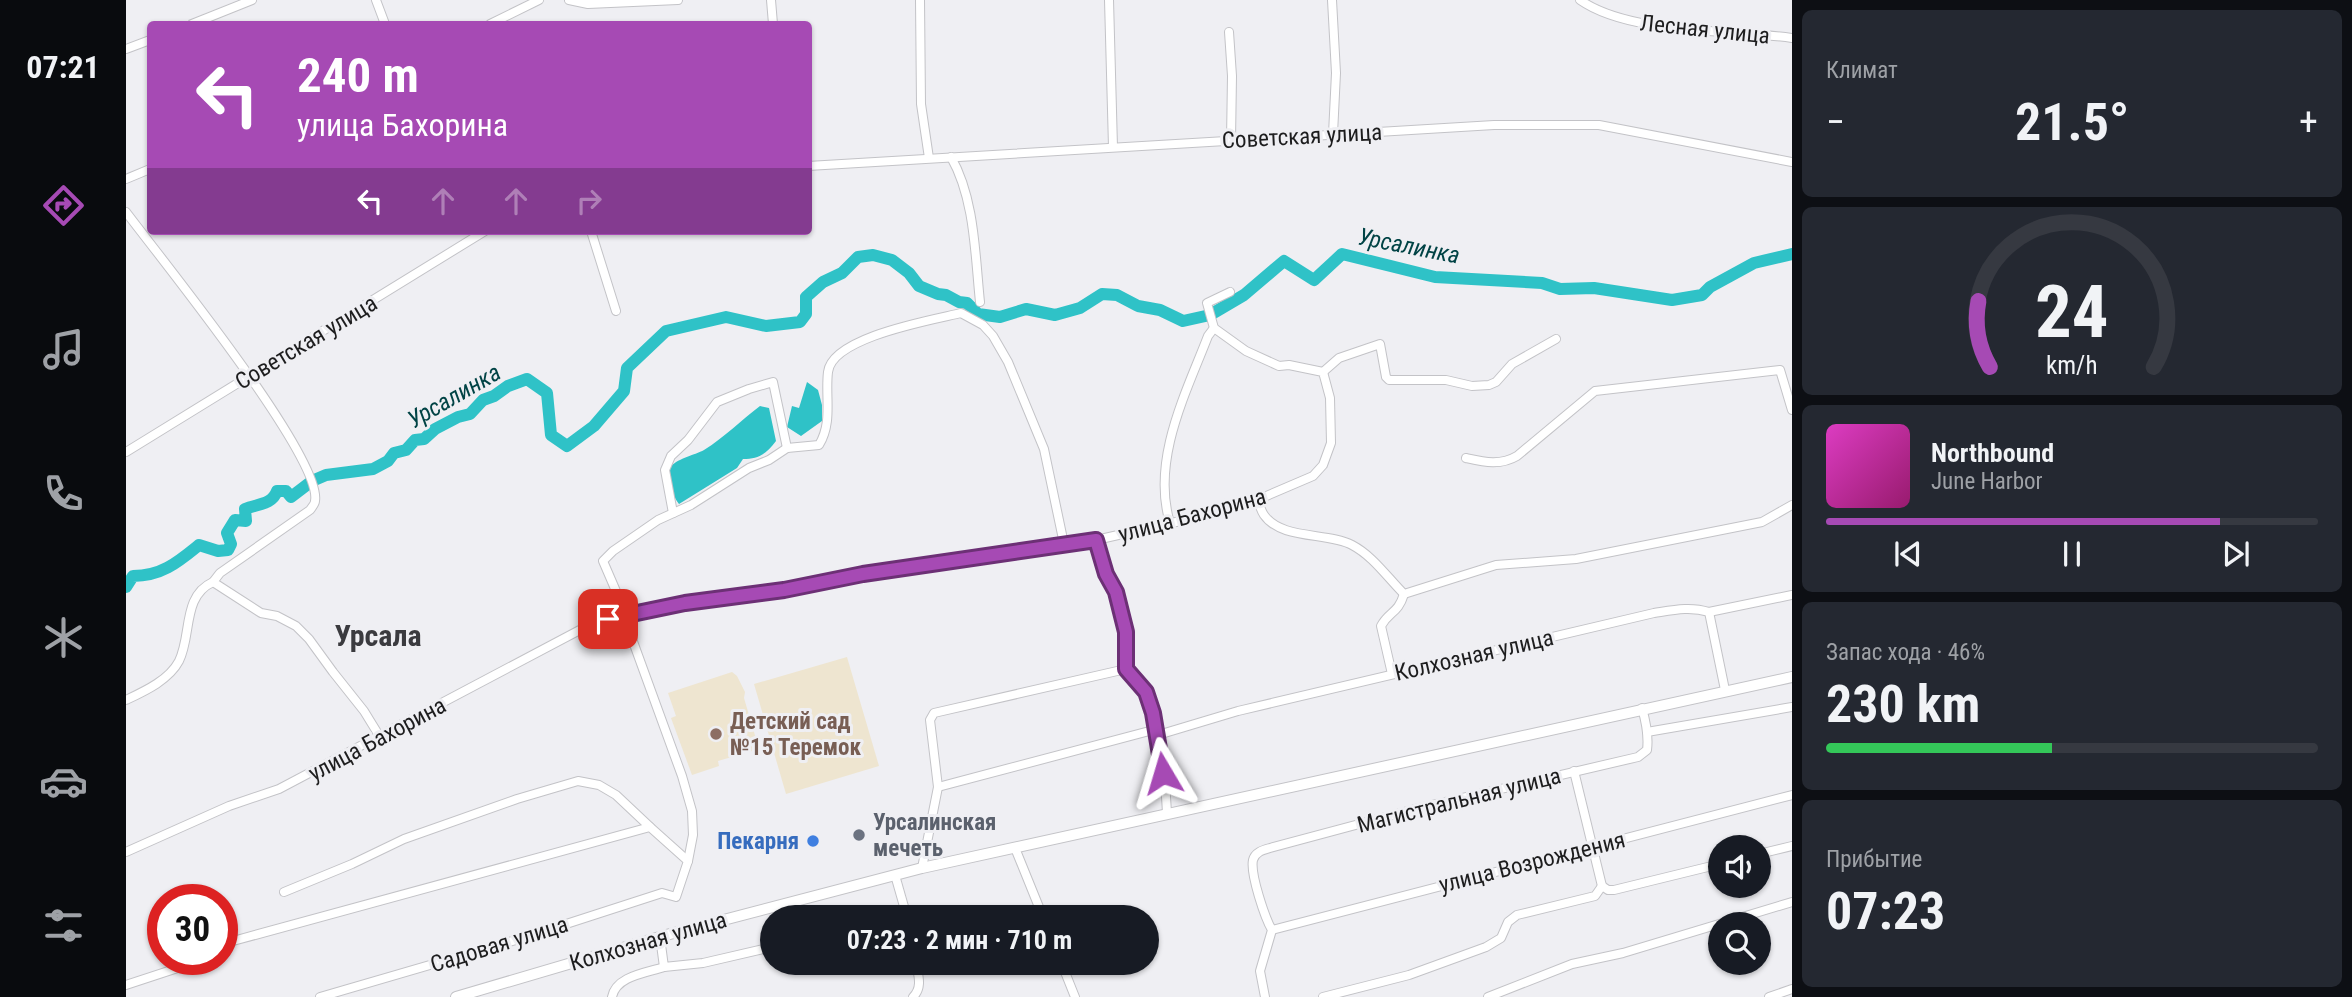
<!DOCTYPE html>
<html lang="ru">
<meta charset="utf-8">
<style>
:root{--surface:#171b24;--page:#242831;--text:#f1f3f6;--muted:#9ea1a6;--line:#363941;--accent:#a64ab4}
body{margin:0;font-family:"Roboto Condensed",sans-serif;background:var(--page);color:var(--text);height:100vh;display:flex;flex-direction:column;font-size:26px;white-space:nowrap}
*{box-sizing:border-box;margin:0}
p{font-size:23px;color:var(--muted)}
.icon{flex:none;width:38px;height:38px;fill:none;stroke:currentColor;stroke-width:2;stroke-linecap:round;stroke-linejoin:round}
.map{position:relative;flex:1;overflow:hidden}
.panel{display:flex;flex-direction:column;gap:10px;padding:10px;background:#0d0f14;width:560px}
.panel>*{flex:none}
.guide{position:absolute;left:21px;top:21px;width:665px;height:214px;border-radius:7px;box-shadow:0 2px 5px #0004;background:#a64ab4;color:#fff;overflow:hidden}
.buttons{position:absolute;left:1582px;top:835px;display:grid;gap:14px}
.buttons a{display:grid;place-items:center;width:63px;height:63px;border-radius:50%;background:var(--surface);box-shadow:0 2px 5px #0004;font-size:35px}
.speed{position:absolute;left:21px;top:884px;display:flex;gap:14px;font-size:35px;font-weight:700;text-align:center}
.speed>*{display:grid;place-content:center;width:91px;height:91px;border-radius:50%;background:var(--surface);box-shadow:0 2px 5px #0004;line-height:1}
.speed .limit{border:10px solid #d22;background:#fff;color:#111}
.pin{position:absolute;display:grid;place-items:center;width:60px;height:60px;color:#fff;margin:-30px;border-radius:14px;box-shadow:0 4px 10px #0006}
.me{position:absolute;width:77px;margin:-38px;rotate:353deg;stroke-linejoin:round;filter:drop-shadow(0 0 5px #0008)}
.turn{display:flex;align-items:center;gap:24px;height:147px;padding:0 35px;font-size:32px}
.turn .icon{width:91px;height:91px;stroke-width:2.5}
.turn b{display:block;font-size:49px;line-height:60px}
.lanes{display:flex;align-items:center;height:66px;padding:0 35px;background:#0003;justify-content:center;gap:35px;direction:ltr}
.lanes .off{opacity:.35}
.big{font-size:52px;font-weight:700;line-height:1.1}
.panel .tile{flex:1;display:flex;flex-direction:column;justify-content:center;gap:10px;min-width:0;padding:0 24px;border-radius:10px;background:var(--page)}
.panel .dial{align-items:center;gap:0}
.dial svg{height:182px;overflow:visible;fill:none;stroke:var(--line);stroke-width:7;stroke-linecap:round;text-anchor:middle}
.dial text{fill:var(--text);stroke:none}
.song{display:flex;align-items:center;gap:21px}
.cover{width:84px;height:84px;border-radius:10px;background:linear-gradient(135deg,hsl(310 70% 55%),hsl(320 70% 35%))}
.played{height:7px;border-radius:4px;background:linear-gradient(90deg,var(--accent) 80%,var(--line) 80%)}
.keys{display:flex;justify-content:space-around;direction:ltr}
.heat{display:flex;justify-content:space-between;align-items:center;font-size:38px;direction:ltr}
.charge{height:10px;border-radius:5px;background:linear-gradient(90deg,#34c759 46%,var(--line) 0)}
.trip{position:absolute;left:634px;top:905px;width:399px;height:70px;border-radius:35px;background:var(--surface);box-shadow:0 2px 5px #0004;font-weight:700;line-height:70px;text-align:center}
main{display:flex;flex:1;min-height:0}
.dock{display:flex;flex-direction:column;width:126px;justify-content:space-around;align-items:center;background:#090b0e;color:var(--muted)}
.dock .icon{width:49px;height:49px}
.dock .current{color:var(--accent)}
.dock b{font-size:32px;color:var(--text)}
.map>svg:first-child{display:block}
</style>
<main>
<nav class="dock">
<b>07:21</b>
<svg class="icon current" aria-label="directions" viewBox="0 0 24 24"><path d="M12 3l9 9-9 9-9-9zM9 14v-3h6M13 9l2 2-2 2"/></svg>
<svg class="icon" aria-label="music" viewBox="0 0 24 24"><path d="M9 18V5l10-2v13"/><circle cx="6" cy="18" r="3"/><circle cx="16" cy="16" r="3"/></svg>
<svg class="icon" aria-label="phone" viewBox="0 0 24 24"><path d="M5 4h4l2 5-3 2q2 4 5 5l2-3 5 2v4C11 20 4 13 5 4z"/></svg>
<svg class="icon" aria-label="climate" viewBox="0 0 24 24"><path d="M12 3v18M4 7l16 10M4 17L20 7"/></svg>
<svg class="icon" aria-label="car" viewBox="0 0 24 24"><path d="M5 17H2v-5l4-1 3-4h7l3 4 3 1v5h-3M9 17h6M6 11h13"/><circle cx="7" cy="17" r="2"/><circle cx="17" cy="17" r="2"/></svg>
<svg class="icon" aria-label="filters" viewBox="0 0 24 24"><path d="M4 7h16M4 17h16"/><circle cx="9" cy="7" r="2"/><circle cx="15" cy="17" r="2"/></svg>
</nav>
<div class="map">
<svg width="1666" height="997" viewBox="0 0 1666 997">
<rect width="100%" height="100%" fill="#efeff3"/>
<g fill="#eee5d0">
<polygon points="721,657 753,766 660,794 628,684"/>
<polygon points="606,672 611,676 619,692 618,698 633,749 592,761 593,766 566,775 545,718 550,716 542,693"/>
</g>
<g fill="#2fc2c7">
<polygon points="681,382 692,390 696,405 696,421 675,436 661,427 666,406 673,408"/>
<path d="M634 406 643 408 650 441C640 454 633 459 617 459L611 468 553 504C547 496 539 479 544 468 549 459 569 455 578 450 599 437 615 420 634 406Z"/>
</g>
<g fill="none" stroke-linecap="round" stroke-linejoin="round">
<path stroke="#2fc2c7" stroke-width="12" d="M0 587 7 576C36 576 52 562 73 545L92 551 102 550 105 544 101 533 109 520 120 521 119 509C131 504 146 505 151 491H160L165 497 186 481 200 475 247 469 262 461 268 453 280 450 289 440 298 439 309 429 332 417 344 414 357 400 368 396 382 386 401 379 421 393 425 435 441 446 468 426 498 391 501 368 540 331 600 317 640 326 674 322 680 314V297L697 282 716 273 732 257 747 255 766 260 783 273 793 286 812 294 820 295 833 302 841 303 852 314 874 317 900 309 929 315 954 308 976 294 991 295 1012 306 1034 310 1057 321 1084 315 1118 295 1158 261 1188 280 1216 254 1309 277 1416 283 1434 289 1468 288 1546 300 1576 295 1584 287 1628 263 1666 254"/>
<defs>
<g id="minor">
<polyline points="250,0 259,24"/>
<polyline points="443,0 462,4 552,0"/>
<polyline points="645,0 647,24"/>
<polyline points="794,0 795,104 803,158"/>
<polyline points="983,0 987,147"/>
<polyline points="1206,0 1210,73 1207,134"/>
<path d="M1454 0C1504 35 1605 29 1666 38"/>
<polyline points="66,24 126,0"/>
<polyline points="364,24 413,0"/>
<polyline points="1103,32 1106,76 1105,140"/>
<polyline points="0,49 24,40"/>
<path d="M825 157C849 199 849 255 854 302"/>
<polyline points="682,166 1368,125 1473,125 1666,162"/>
<polyline points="0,179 24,169"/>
<path d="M0 212C32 255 197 458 189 501 189 504 186 507 184 510L94 573 87 582 135 613 151 616 170 626 183 639 207 672 238 711 254 737"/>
<polyline points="465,231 490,311"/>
<polyline points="1197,372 1213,358 1254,344 1260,377 1263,380 1320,380 1346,386 1363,385 1370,382 1386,364 1430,339"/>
<polyline points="0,452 359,231"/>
<path d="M1340 458C1358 462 1374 466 1391 456L1469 391 1654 370 1666 410"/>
<path d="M1131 500C1134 505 1135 511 1138 515 1155 540 1202 532 1226 545 1247 556 1261 577 1278 594L1370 565 1450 559 1636 522 1666 505"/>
<polyline points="547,513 539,470 545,456 562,440 591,402 623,389 647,382 661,448"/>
<path d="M1044 523C1025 460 1060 393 1082 336L1088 328"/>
<path d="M970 540 980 574 990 592 1000 632V669C1037 703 1038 765 1041 813"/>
<path d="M938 544 918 449 882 362 867 336 857 325 835 313C806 320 706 337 702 372 699 397 707 422 693 445L661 448 643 460 623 468 565 505 532 520 487 551 477 561 496 605 497 614 560 603 658 590 737 574 970 540 1090 513 1131 500 1187 476 1197 465 1205 443 1204 398 1197 372 1163 365 1153 366 1120 351 1088 328 1081 303 1104 292"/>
<polyline points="1583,612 1599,690"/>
<path d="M1266 674 1255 626C1263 611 1272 614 1278 594"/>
<path d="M0 700C19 691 43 680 53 661 66 635 56 596 87 582"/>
<polyline points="1521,732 1666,707"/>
<path d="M1032 735 1112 711 1528 613C1547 610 1564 606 1583 612L1666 595"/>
<polyline points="1448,771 1476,886"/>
<polyline points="812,787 1031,729"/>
<polyline points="889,848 917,917"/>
<polyline points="0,852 103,806 153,789 467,623 497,614 556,776 566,811 567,835 562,861"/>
<polyline points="1633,854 1666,846"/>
<polyline points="796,868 812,787 804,720 808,713 1000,669"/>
<polyline points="769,875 781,917"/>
<polyline points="1476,886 1482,890 1488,890 1594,864"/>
<polyline points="158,892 226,864 278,839 391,799 452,781 473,785 490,795 524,827"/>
<polyline points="1146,930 1666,795"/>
<polyline points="534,937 538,967 577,963 646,947"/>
<polyline points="96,951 107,941 524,827 562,861 550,897 536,893 400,937 194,997"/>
<polyline points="935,962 949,997"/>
<polyline points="0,985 73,961 88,959"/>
<path d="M486 997C490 976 520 973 538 967"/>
<path d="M787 997C797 987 792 975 790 962"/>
<path d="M1139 997 1134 971 1146 930C1139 918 1124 874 1127 860 1129 852 1137 850 1144 848L1293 808 1512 757 1521 750C1523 735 1520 722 1516 708"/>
<polyline points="1197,997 1283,975 1360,947 1375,938 1382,922 1391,915 1469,896 1476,886"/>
<polyline points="1362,997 1446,964 1497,953 1666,902"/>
<polyline points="1643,997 1666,989"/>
</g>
<polyline id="major" points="330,997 544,934 796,868 1666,677"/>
</defs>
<use href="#minor" stroke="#c3c3c7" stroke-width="10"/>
<use href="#major" stroke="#c3c3c7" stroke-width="12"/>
<use href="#minor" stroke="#fff" stroke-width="8"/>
<use href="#major" stroke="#fff" stroke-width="10"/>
</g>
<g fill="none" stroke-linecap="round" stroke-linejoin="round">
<defs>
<polyline id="route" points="482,619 559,603 658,590 737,574 970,540 980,574 990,592 1000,632 1000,669 1020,692 1027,713 1037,773"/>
</defs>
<use href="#route" stroke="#6c3075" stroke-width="18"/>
<use href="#route" stroke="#a64ab4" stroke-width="12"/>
</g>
<circle fill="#8d6e63" stroke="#efeff3" stroke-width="2.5" cx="590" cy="734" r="7"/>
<circle fill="#6b7280" stroke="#efeff3" stroke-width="2.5" cx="733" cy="835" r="7"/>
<circle fill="#3f7fe0" stroke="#efeff3" stroke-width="2.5" cx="687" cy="841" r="7"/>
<g text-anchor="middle" stroke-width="6" stroke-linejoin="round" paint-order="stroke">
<g font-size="23" fill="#1d1d1e" stroke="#efeff3">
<text transform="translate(1579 29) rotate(6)" y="8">Лесная улица</text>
<text transform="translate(1176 136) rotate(-3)" y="8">Советская улица</text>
<text transform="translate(180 342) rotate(-31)" y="8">Советская улица</text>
<text transform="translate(1066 515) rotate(-15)" y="8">улица Бахорина</text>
<text transform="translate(1348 655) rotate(-13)" y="8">Колхозная улица</text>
<text transform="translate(251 739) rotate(-28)" y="8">улица Бахорина</text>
<text transform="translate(1333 800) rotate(-14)" y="8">Магистральная улица</text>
<text transform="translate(1406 862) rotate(-14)" y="8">улица Возрождения</text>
<text transform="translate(522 941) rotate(-16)" y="8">Колхозная улица</text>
<text transform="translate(373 944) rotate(-17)" y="8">Садовая улица</text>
</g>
<g font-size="23" font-weight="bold" fill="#785e54" stroke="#efeff3" text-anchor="start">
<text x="604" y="729">Детский сад<tspan x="604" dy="26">№15 Теремок</tspan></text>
</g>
<g font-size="23" font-weight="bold" fill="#5b616d" stroke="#efeff3" text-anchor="start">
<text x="747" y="830">Урсалинская<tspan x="747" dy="26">мечеть</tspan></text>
</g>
<g font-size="23" font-weight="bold" fill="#366cbe" stroke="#efeff3" text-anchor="end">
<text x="673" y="849">Пекарня</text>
</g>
<g font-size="24" font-style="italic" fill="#014345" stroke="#efeff3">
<text transform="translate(1283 246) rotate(11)" y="8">Урсалинка</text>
<text transform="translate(328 396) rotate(-30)" y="8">Урсалинка</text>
</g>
<g font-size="30" font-weight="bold" fill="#3b3b3f" stroke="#efeff3">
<text x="252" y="646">Урсала</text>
</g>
</g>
</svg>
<div class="buttons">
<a><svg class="icon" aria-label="sound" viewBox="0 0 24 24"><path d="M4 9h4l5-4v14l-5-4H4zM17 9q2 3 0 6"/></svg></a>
<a><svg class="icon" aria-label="search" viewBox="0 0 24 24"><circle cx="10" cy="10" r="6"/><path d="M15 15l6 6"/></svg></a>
</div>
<div class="speed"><div class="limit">30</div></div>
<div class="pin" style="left:482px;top:619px;background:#d93025"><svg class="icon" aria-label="arrive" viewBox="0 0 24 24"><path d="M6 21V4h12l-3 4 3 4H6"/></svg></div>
<svg class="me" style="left:1037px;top:773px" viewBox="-20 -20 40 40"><path d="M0-17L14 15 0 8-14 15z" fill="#a64ab4" stroke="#fff" stroke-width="4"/></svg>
<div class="trip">07:23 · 2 мин · 710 m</div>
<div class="guide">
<div class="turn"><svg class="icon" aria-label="left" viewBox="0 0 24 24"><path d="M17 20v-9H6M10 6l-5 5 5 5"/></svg><div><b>240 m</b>улица Бахорина</div></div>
<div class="lanes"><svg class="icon" aria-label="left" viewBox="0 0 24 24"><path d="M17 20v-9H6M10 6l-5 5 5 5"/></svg><svg class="icon off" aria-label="ahead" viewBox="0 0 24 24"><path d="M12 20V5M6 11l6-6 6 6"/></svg><svg class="icon off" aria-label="ahead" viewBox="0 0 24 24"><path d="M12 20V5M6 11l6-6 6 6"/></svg><svg class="icon off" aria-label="right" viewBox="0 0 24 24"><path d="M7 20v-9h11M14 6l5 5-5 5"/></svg></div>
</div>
</div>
<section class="panel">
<div class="tile"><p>Климат</p>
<div class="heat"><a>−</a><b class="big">21.5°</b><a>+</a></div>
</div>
<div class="tile dial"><svg viewBox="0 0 100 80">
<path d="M14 69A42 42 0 1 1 86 69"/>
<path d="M14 69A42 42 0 0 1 9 40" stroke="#a64ab4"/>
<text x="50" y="56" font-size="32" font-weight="700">24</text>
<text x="50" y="72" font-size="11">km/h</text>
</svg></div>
<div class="tile">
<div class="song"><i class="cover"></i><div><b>Northbound</b><p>June Harbor</p></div></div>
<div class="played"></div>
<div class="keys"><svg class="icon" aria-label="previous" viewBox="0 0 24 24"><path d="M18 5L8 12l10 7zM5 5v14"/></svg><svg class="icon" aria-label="pause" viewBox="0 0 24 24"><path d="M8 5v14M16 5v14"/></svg><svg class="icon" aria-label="next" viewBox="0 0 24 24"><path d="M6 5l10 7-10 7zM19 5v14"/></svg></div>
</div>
<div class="tile"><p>Запас хода · 46%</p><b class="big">230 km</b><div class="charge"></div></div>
<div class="tile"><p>Прибытие</p><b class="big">07:23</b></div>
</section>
</main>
